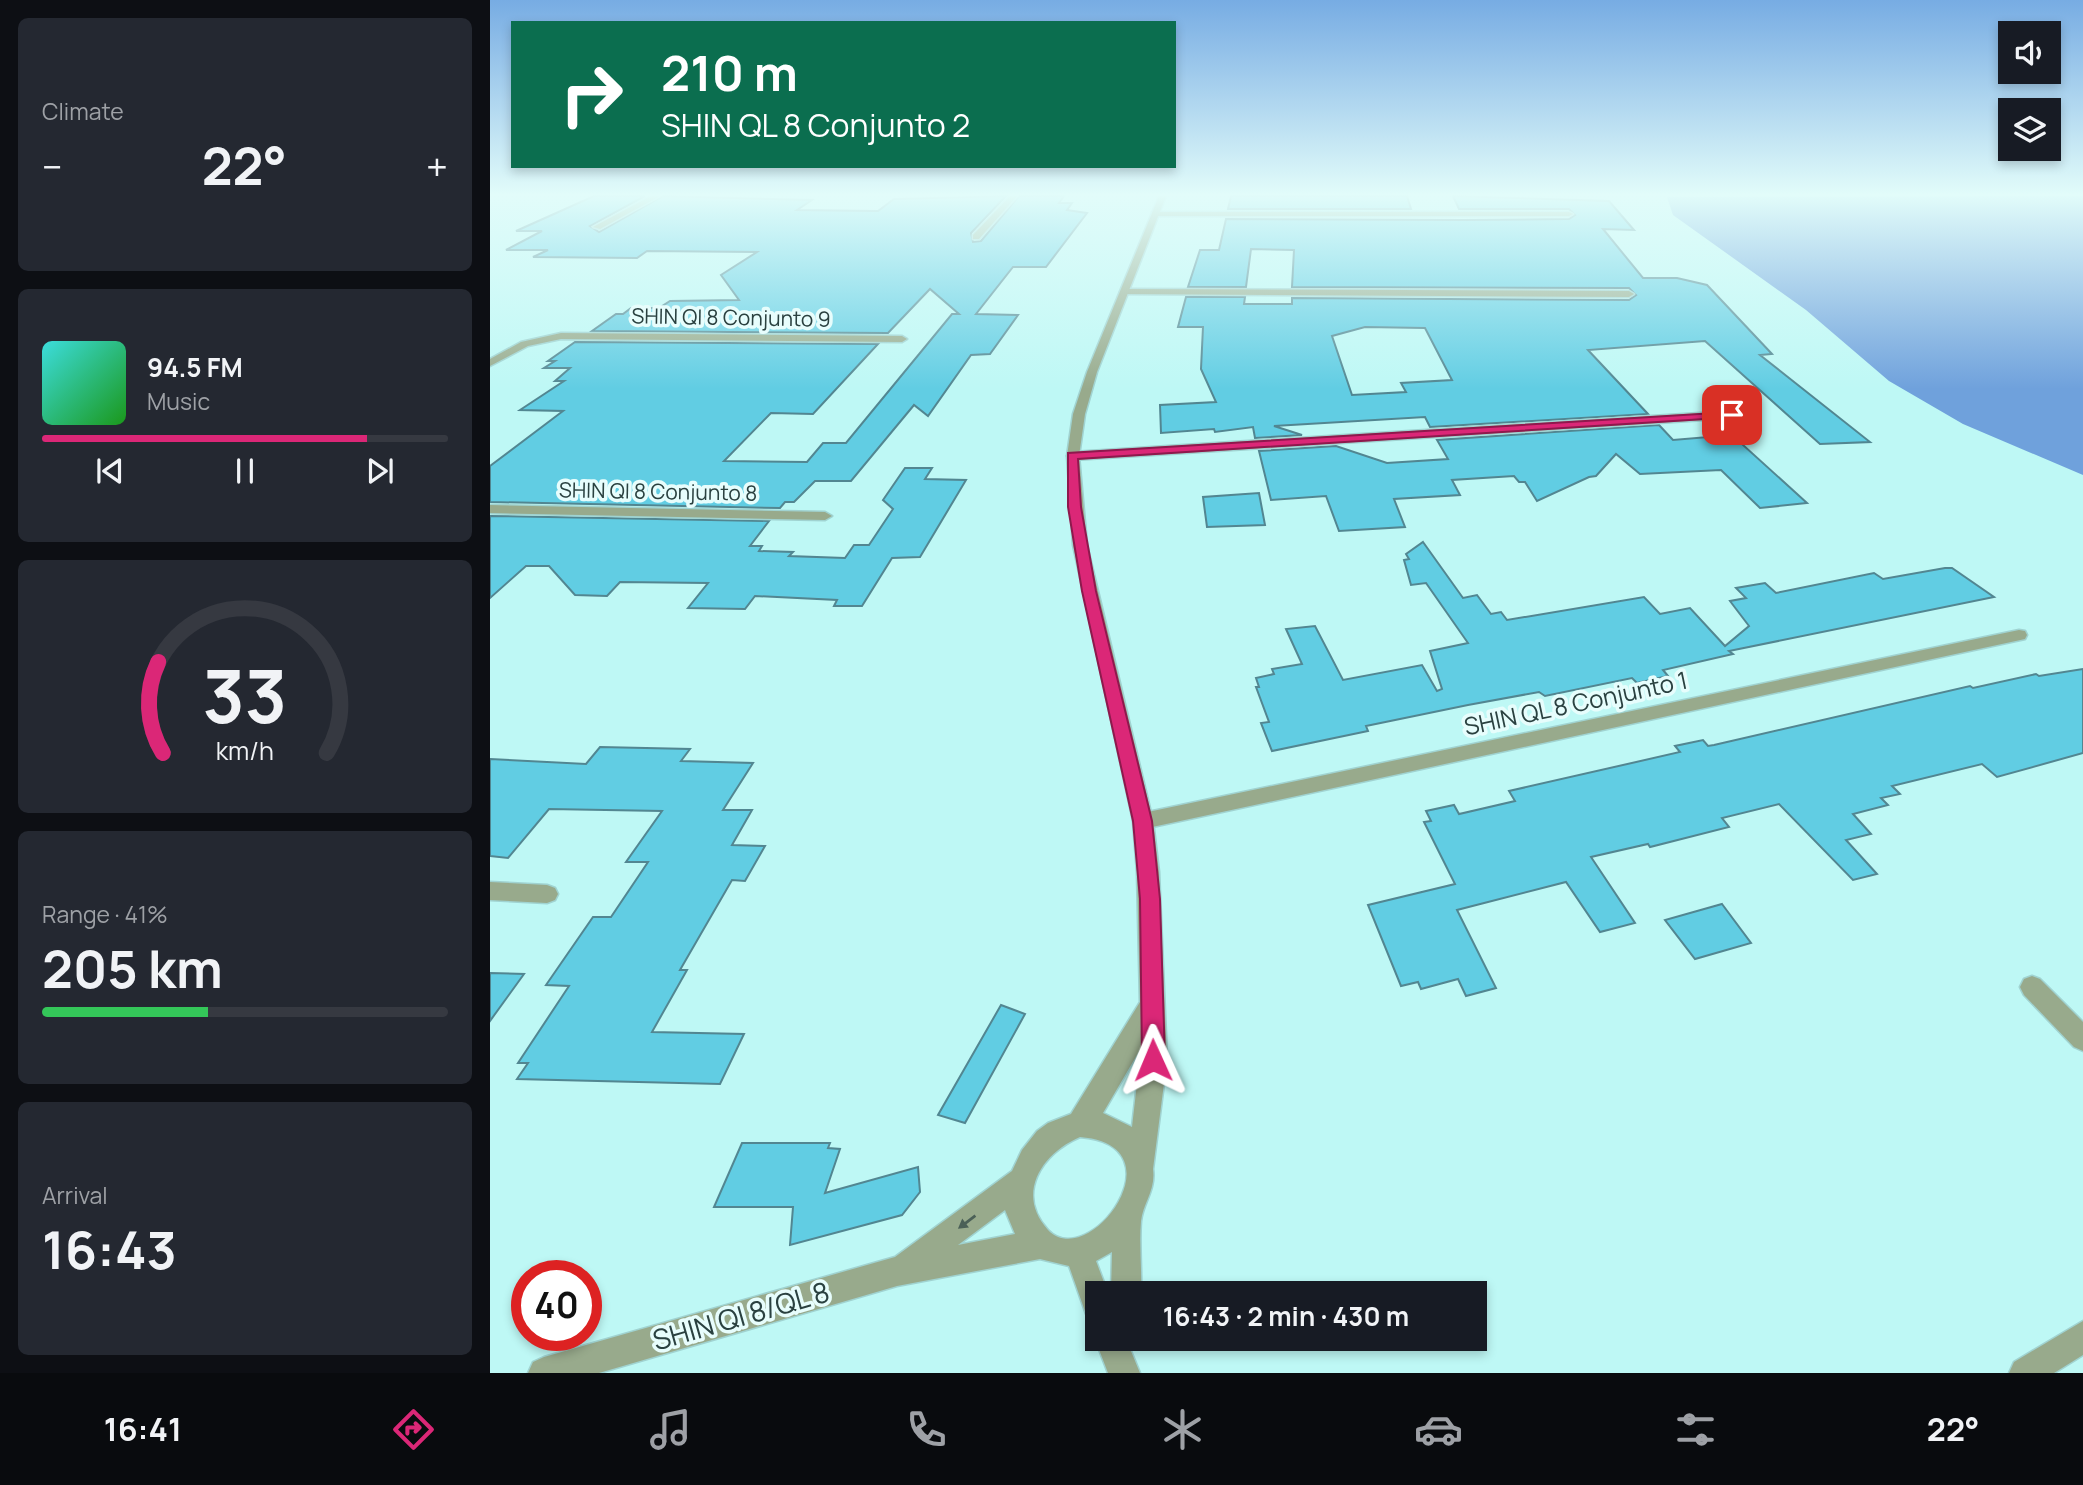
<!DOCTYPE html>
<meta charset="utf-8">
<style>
:root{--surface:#171b24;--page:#242831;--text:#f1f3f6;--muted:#9ea1a6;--line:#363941;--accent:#db2777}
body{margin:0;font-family:Manrope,sans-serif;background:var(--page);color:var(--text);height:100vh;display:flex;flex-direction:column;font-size:26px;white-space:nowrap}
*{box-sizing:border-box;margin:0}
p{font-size:23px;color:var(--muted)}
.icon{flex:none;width:38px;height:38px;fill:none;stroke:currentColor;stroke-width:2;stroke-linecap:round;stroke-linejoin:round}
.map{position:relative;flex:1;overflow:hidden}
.sheet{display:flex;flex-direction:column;gap:18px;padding:18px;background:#0d0f14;width:490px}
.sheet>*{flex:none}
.top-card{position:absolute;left:21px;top:21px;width:665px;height:147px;border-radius:0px;box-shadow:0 4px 10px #0003;background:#0b6e4f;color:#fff;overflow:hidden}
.tools{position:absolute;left:1508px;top:21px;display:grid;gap:14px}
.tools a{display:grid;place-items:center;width:63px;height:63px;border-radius:0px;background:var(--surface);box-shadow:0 4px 10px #0003;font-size:35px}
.speed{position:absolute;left:21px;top:1260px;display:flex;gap:14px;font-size:35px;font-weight:700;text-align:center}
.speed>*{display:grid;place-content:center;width:91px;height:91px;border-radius:50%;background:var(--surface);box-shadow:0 4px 10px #0003;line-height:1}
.speed .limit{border:10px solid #d22;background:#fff;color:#111}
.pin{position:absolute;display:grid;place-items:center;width:60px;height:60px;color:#fff;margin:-30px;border-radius:14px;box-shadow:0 4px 10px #0006}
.me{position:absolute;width:77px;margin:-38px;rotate:359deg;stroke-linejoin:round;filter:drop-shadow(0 0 5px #0008)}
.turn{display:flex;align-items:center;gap:24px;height:147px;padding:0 35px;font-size:32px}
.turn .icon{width:91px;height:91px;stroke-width:2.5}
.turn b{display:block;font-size:49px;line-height:60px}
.big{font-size:52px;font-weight:700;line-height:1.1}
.sheet .widget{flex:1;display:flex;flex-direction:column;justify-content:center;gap:10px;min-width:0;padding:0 24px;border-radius:10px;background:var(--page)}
.sheet .dial{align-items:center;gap:0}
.dial svg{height:182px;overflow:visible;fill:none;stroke:var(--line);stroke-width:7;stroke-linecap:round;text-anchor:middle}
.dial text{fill:var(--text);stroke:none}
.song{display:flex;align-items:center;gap:21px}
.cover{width:84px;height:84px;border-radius:10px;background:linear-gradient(135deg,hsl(180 70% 55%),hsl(120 70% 35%))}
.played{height:7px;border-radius:4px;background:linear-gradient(90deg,var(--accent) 80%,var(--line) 80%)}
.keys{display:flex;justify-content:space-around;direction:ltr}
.heat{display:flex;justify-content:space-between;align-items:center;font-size:38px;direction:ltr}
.charge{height:10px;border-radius:5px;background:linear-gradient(90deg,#34c759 41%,var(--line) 0)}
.trip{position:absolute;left:595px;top:1281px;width:402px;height:70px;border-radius:0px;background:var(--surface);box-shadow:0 4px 10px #0003;font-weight:700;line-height:70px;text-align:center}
.tabs{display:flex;height:112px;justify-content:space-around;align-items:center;background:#090b0e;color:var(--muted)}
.tabs .icon{width:49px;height:49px}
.tabs .selected{color:var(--accent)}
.tabs b{font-size:32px;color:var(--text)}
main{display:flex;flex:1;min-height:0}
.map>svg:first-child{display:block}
</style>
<main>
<section class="sheet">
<div class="widget"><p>Climate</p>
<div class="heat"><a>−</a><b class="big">22°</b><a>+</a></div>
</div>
<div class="widget">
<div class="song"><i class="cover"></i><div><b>94.5 FM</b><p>Music</p></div></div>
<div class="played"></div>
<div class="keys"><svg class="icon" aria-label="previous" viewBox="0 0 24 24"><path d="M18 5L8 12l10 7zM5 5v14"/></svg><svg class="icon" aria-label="pause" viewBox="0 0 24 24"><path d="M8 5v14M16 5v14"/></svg><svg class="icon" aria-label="next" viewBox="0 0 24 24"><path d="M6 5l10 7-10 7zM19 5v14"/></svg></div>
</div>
<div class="widget dial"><svg viewBox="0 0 100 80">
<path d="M14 69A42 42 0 1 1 86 69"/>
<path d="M14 69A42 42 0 0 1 12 29" stroke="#db2777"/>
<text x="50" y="56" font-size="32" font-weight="700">33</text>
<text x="50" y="72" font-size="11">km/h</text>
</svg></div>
<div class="widget"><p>Range · 41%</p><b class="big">205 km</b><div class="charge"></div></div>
<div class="widget"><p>Arrival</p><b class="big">16:43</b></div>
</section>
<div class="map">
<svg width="1593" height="1373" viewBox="0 0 1593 1373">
<rect width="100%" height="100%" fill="#bef8f5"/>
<polygon fill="#6fa1dc" points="1593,196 1593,475 1473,424 1399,381 1316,310 1183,215 1177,197"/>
<g fill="#61cde3" stroke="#528691" stroke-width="2" fill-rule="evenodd">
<polygon points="104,196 155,196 100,226 109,232 173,196 322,200 307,210 388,211 404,199 516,196 481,233 483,242 491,241 529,196 574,196 569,203 582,203 577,210 597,213 556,267 523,267 486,314 528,315 500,354 481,355 438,416 424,405 361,481 325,481 304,502 295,502 290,508 0,502 0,466 73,411 30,410 74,381 65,381 80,368 54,368 65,361 58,361 85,342 388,344 323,414 281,413 234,461 317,462 333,443 356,443 462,314 469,314 440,289 398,333 102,331 126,314 133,314 141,308 169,308 180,301 249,300 231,275 267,252 157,251 147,258 43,257 58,250 16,250 52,231 26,231"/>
<polygon points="741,196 917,196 921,209 738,209"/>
<path d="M963 196 1119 201 1144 230 1113 229 1153 278H1187L1217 285 1282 354 1270 355 1380 442 1330 444 1215 341 1098 350 1158 414 940 427 935 417 784 426 812 435 765 438 763 427 725 432 724 429 671 433 670 405 726 402 711 369 713 327H688L696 297H755L754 304H802V298L1139 300 1146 295 1139 288 802 287 804 250 761 249 756 287H698L710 250H729L736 219 974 220 1079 219 1085 215 1079 209H969ZM875 327 935 328 962 380 911 383 916 392 862 395 842 336Z"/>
<polygon points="1169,425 1183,440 1242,435 1317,503 1270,508 1231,470 1150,474 1126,454 1106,476 1099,477 1047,501 1035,482 1029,482 1024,476 962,480 970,495 904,499 915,527 849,531 836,496 781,500 769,451 846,446 897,463 958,459 947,440"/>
<polygon points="415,468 442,468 435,479 476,480 430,557 402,558 372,606 344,606 347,600 265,596 255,609 198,608 218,583 130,582 117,596 85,595 59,566 36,566 0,598 0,516 279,521 260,546 272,546 269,551 303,552 299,556 355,558 364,545 379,545 403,509 393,500"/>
<polygon points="769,493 775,525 717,527 713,497"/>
<polygon points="933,542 973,598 987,595 1001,614 1011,612 1017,620 1154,597 1170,614 1200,608 1235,646 1259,626 1240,601 1256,598 1246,588 1275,583 1286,593 1384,573 1393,579 1455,568 1462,568 1504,597 1239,651 1243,654 1173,670 1178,676 1147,683 1142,678 1055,696 1049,692 978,705 876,726 878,731 782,751 771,723 779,722 766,687 769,687 766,678 784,674 782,669 812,664 796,629 825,626 853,680 932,665 947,691 952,689 940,651 978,643 936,583 921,585 914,560 919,559 916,554"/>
<polygon points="1593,669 1593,753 1507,777 1492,764 1402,786 1410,794 1391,798 1398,805 1363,814 1381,834 1356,840 1387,874 1363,880 1289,804 1232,818 1239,827 1160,847 1158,844 1101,857 1145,923 1110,932 1076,882 967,910 1006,988 976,996 968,979 931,989 928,982 911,986 878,905 965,884 934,822 941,821 936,811 964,805 969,814 1025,801 1019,791 1190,752 1185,746 1213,740 1218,746 1224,745 1480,686 1483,688 1546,674 1549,676"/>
<polygon points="110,747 200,749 191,761 263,763 233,810 262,810 242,845 275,846 255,881 242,880 190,970 197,970 162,1032 254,1034 230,1084 27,1079 38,1063 28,1063 79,986 56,985 103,917 121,917 158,862 136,862 172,811 59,809 18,858 0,856 0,759 96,764"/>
<polygon points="1232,904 1261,943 1205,959 1175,920"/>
<polygon points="0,973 34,974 0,1021"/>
<polygon points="511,1005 535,1014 475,1123 448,1115"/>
<polygon points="252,1143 340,1143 338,1148 350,1149 335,1193 428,1167 430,1192 412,1215 300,1245 303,1207 224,1207"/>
</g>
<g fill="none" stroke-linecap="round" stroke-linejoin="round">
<defs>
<g id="minor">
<polygon points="161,196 170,196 110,229 103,227"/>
<polygon points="520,196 527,196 489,239 483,239 483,235"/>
<polygon points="662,212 1079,212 1083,214 1079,216 665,216"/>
<polygon points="635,289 1139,291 1144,294 1139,297 632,294 630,292"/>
<polygon points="71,333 412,336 417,339 412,342 71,339 38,346 0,366 0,359 31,342"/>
<polygon points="1242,411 1246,412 1246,418 583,460 577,456 583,452"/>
<polygon points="0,505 335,512 342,516 335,520 0,513"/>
<polygon points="1529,630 1535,631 1537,635 1535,639 653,829 646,827 643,821 646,815 653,813"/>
<polygon points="0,882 57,885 65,888 68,894 65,900 57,903 0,900"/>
<polygon points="1542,976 1550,979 1593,1022 1593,1051 1584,1047 1534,995 1530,987 1534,979"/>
<polygon points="1593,1321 1593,1355 1564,1373 1519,1373 1524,1362"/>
</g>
<g id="tertiary">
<path d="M669 196H676L607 372 595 414 589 456 597 545 663 821 669 872 677 1060 663 1169C666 1190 653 1203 651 1221 649 1245 652 1270 651 1293H621L622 1252 606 1261 618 1293H607V1318L596 1314 579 1266 550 1259 407 1286 109 1373H38L43 1362 54 1357 405 1257 522 1171 532 1150 547 1131 558 1123 581 1114 650 1002 647 872 643 821 583 545 577 456 583 414 597 372ZM651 1048 642 1127 613 1113ZM590 1137C693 1145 599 1273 558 1230 525 1194 552 1153 590 1137ZM515 1210 525 1234 468 1245Z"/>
<polygon points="607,1335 607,1339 636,1339 650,1373 618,1373 605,1339"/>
</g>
</defs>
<use href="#minor" stroke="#a0d3d1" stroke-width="3"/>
<use href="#tertiary" stroke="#a0d3d1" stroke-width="3"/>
<use href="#minor" fill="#98aa8c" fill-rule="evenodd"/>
<use href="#tertiary" fill="#98aa8c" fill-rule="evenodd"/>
</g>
<defs><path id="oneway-solid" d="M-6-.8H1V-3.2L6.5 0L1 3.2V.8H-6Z" transform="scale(1.75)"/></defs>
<use fill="#4b6057" href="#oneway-solid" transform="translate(477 1222) rotate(143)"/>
<linearGradient id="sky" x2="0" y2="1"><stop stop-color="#77ace3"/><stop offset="0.5" stop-color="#e2fcfa"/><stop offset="1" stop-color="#e2fcfa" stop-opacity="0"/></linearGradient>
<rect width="1593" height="389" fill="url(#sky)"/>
<polygon fill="#db2777" stroke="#8e194d" stroke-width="2" points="1242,412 1246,412 1246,417 588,459 591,507 606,591 662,821 670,899 675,1060 672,1068 663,1071 655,1068 652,1060 650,899 643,821 592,591 578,507 578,453"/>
<g text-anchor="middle" stroke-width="7" stroke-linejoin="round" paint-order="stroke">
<g font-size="21" fill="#2a4140" stroke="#e7fdfc">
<text transform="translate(241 318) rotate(1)" y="7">SHIN QI 8 Conjunto 9</text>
<text transform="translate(168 492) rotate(1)" y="7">SHIN QI 8 Conjunto 8</text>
</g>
<g font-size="24" fill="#2a4140" stroke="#e7fdfc">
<text transform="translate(1086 704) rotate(-12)" y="8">SHIN QL 8 Conjunto 1</text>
</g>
<g font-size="28" fill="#2a4140" stroke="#e7fdfc">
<text transform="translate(251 1316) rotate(-16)" y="10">SHIN QI 8/QL 8</text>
</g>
</g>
</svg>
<div class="tools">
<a><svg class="icon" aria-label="sound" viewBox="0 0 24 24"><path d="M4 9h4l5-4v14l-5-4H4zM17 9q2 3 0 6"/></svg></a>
<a><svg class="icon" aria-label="layers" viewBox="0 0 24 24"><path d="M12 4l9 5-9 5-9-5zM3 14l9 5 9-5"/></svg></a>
</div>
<div class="speed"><div class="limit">40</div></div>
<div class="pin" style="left:1242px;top:415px;background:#d93025"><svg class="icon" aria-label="arrive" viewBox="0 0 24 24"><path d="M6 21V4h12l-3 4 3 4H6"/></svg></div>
<svg class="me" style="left:663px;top:1060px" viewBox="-20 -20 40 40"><path d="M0-17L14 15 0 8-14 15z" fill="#db2777" stroke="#fff" stroke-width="4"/></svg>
<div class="trip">16:43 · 2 min · 430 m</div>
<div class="top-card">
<div class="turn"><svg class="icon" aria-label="right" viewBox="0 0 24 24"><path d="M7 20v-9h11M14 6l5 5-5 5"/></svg><div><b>210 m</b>SHIN QL 8 Conjunto 2</div></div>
</div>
</div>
</main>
<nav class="tabs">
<b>16:41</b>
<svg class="icon selected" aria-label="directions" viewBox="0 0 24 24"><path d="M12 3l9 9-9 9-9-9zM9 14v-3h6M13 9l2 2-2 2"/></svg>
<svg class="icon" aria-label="music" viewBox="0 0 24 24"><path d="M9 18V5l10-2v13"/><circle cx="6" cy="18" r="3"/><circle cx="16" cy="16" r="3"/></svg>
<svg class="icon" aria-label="phone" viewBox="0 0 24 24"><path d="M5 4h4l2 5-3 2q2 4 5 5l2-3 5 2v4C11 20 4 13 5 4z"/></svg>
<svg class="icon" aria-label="climate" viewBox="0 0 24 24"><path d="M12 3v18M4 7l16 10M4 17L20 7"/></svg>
<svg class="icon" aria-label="car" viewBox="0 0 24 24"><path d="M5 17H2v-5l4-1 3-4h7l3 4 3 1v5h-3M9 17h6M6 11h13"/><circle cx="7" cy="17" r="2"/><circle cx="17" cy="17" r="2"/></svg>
<svg class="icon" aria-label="filters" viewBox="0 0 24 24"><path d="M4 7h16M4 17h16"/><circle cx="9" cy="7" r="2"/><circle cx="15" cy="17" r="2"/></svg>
<b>22°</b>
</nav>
